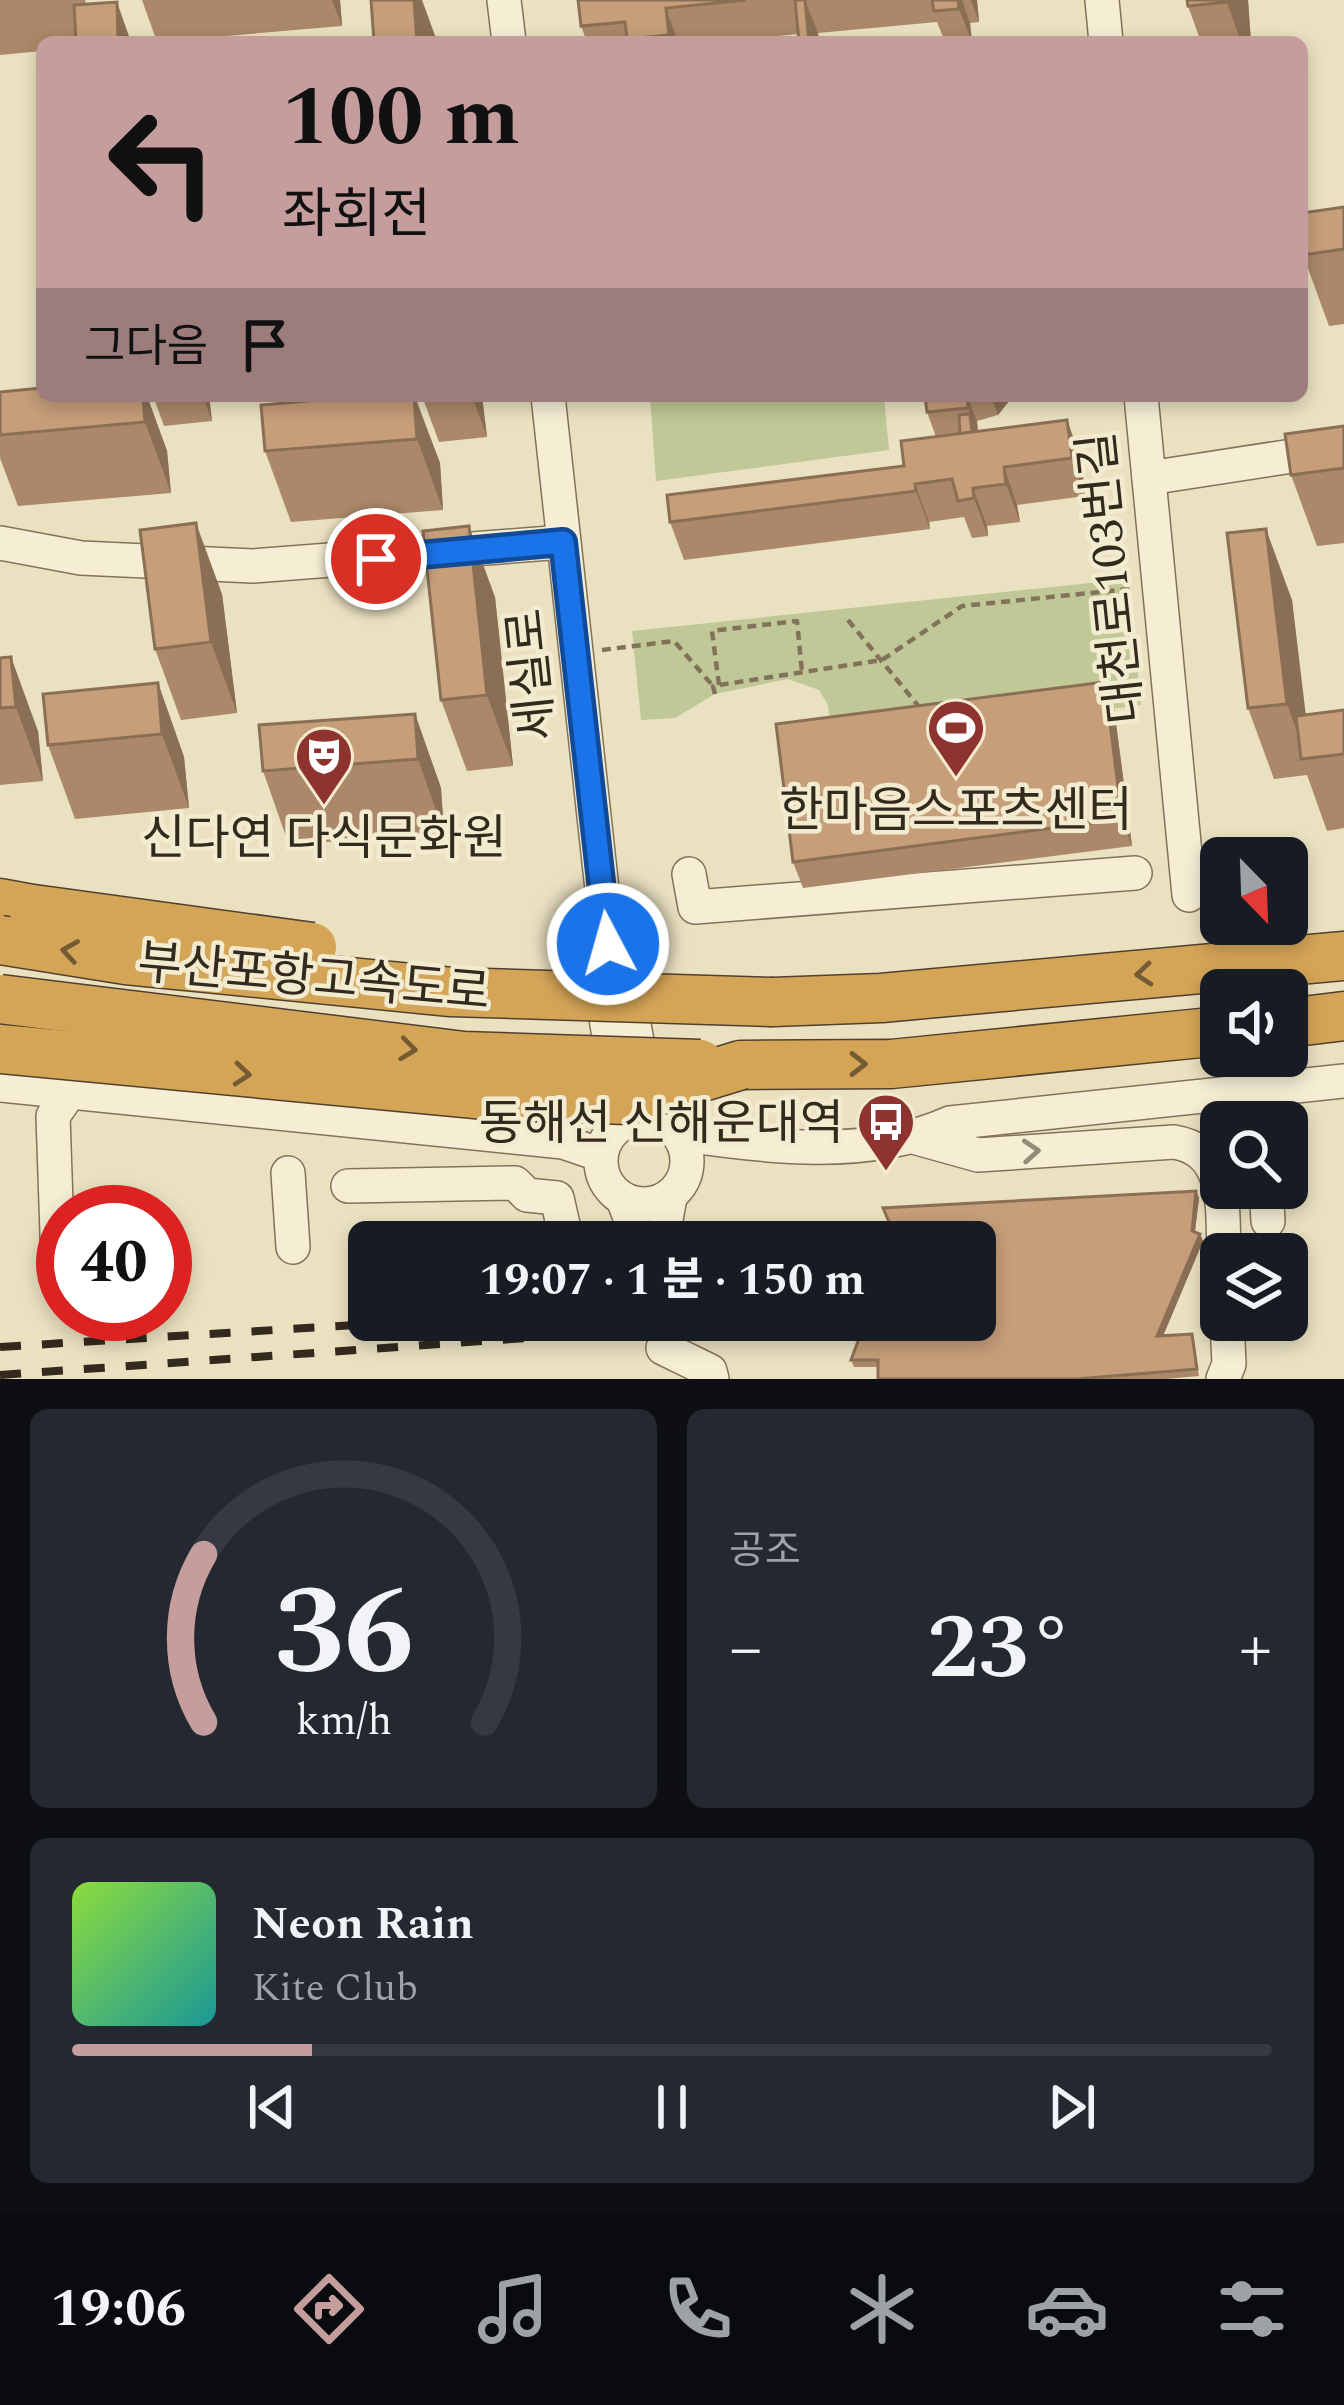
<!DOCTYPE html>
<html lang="ko">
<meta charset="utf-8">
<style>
:root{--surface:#171b24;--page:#242831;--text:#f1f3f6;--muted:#9ea1a6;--line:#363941;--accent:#c49d9c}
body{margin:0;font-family:Spectral,"Noto Sans KR",serif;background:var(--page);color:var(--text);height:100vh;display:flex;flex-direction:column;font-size:45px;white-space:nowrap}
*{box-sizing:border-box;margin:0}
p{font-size:39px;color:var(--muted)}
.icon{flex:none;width:66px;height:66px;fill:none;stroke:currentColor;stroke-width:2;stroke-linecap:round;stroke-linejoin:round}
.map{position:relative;height:1379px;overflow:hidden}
.drawer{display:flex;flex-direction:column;gap:30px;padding:30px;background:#0d0f14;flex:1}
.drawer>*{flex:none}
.banner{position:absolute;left:36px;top:36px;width:1272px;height:366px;border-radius:18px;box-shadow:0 6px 18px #0003;background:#c49d9c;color:#111;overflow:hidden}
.needle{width:78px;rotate:157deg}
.tools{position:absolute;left:1200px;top:837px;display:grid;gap:24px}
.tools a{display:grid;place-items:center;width:108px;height:108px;border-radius:18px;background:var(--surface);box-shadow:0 6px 18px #0003;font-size:60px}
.speed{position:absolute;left:36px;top:1185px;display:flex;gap:24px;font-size:60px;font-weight:700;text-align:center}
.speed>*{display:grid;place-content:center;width:156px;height:156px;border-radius:50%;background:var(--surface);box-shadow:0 6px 18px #0003;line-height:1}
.speed .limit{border:18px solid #d22;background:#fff;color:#111}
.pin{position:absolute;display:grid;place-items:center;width:102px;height:102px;color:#fff;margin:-51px;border:6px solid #fff;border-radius:50%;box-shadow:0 3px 12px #0007}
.me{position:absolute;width:132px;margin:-66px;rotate:354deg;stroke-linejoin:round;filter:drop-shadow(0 0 9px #0008)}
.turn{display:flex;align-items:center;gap:42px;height:252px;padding:0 48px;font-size:54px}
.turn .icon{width:156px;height:156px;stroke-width:2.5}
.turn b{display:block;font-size:84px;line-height:102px}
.then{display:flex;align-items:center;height:114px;padding:0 48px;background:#0003;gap:24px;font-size:45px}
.big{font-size:90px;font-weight:700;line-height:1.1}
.drawer .card{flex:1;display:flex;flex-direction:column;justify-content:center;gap:18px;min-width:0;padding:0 42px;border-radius:18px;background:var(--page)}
.drawer .dial{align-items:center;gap:0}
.dial svg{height:312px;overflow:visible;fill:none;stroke:var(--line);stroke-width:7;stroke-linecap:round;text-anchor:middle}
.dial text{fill:var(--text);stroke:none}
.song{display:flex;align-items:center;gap:36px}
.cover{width:144px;height:144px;border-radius:18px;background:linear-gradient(135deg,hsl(90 70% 55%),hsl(180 70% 35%))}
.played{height:12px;border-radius:6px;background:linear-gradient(90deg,var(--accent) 20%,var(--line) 20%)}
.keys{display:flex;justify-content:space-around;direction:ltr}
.heat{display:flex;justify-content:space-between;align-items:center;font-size:66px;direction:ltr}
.drawer .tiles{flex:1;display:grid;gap:30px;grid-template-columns:1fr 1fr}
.card:last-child{grid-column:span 2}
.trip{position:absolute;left:348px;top:1221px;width:648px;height:120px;border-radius:18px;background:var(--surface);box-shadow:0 6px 18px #0003;font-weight:700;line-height:120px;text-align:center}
.tab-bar{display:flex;height:192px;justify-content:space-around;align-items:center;background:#090b0e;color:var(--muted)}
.tab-bar .icon{width:84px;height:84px}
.tab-bar .active{color:var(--accent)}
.tab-bar b{font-size:54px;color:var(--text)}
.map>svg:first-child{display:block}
</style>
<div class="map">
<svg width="1344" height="1379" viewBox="0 0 1344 1379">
<rect width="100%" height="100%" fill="#eae1c1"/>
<g fill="#bfc896">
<polygon points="650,396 884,396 889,450 656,481"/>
<polygon points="1128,579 1141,705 832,745 828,705 819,690 788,679 715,694 675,718 641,720 632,631"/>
</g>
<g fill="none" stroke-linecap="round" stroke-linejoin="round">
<defs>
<g id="minor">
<polyline points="504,0 509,42"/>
<polyline points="1102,0 1106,42"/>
<polyline points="548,396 608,944 622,958 651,1119"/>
<polyline points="1141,396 1189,895"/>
<polyline points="1149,478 1344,448"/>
<polyline points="0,543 81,558 253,566 563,542"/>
<polyline points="689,874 695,907 1135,873"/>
<polyline points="608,944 596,956 616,1080"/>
<polyline points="0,1085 563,1142 601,1155"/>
<circle cx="644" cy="1161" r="43"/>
<path d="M678 1134C765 1147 867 1160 950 1123L1344 1081"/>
<path d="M917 1138 978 1155 1174 1142C1229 1151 1222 1209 1224 1254"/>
<polyline points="288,1173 293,1247"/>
<polyline points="348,1186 515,1183 527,1195 557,1198 564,1229"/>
<polyline points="1266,1188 1268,1221"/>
<polyline points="623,1199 639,1242"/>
<polyline points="662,1242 670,1197"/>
<polyline points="58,1263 53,1116 71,1090"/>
<polyline points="663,1348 710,1371 712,1379"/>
<polyline points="1223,1379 1229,1364 1227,1320"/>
</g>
<g id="highway">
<polyline points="0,903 33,909"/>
<polyline points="773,1002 881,998 1344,956"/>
<polyline points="1287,1023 1344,1016"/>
<polyline points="741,1065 891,1064 1221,1031"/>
</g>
</defs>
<use href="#minor" stroke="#83725a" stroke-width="36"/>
<use href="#highway" stroke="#51402e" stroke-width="51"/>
<g stroke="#83725a" stroke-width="4.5" stroke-dasharray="9 6" stroke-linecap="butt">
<polyline points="848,620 920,708"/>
<polyline points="602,650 674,641 713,686"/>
<polyline points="719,685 712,631 797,621 802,672"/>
<polyline points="715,694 713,686 719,685 882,660 962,606 1130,589"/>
</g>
<use href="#minor" stroke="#f6eed4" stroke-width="33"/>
<use href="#highway" stroke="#d5a557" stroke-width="48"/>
<g stroke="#34291d" stroke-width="8" stroke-dasharray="21 21" stroke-linecap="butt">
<polyline points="0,1347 436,1320"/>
<polyline points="0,1375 569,1335"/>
</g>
<defs>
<g id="highway-bridge">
<polyline points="33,909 312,947"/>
<polyline points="0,940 126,960 451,992 773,1002"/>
<polyline points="0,999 464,1056 700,1064"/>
<polyline points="0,1049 486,1095 627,1100 741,1065"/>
</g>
</defs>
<use href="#highway-bridge" stroke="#51402e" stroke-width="51" stroke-linecap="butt"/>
<use href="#highway-bridge" stroke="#d5a557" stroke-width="48"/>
</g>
<g fill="#aa8869">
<polygon points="0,0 85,0 86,4 118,42 42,42 42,51 0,55"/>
<polygon points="142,0 340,0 342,26 157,42"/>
<polygon points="578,0 977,0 979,22 970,23 972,42 945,42 937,22 818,33 819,42 799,42 798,34 720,42 587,42 581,26"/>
<polygon points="1248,0 1251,42 1201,42 1188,6"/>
<polygon points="1344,207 1344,324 1329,326 1303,255"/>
<polygon points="0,392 42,396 147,396 167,451 171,493 18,506 0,458"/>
<polygon points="153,396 209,396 212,421 164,426"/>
<polygon points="365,396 415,396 440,463 443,510 291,522 265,451"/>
<polygon points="422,396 482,396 487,437 439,442"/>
<polygon points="925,396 1013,396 998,415 977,421 978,431 1081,458 1085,496 1017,505 1020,522 987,526 988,536 972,538 964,517 929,522 930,529 684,560 670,522 904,466 936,437 927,412"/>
<polygon points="1344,426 1344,543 1317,546 1291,475"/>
<polygon points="222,594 237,713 181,720 155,649"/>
<polygon points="495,597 513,766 467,771 441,700"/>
<polygon points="1292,600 1305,715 1344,710 1344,828 1327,831 1307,775 1274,779 1248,708"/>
<polygon points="0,658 38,731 43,781 0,785"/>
<polygon points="158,683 184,757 189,808 75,819 48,745"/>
<polygon points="1114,708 1132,846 803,888 793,862"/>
<polygon points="415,714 441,788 444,833 289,845 263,771"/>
<polygon points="1196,1191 1199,1198 1195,1232 1200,1234 1203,1241 1163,1336 1192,1334 1199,1376 1166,1379 878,1379 878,1367 854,1367 851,1360"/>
</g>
<g fill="#8b6f55">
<polygon points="332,0 340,0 342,26"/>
<polygon points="414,0 422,0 437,41 417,42"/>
<polygon points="805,0 818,33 819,42 809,42"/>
<polygon points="958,0 962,0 970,23 972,42 959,9"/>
<polygon points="971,0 977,0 979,22"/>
<polygon points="1226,0 1248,0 1251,42 1241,42"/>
<polygon points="117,2 131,42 118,42"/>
<polygon points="666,8 678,42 671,42 669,35"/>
<polygon points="143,396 147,396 167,451 171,493 145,422"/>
<polygon points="203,396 209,396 212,421"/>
<polygon points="414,396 440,463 443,510 417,439"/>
<polygon points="472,396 482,396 487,437"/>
<polygon points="967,396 977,421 981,471 974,451"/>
<polygon points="991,396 1013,396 998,415"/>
<polygon points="1067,420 1081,458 1085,496 1072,458"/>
<polygon points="1004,467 1017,505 1020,522 1006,484"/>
<polygon points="915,484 929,522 930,529 916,491"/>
<polygon points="973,488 987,526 988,536 974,498"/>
<polygon points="196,523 222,594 237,713 211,642"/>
<polygon points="469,526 495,597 513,766 487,695"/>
<polygon points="1266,529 1292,600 1311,758 1307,759 1287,704"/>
<polygon points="11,657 38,731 43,781 16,707"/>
<polygon points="1105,682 1114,708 1132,846 1122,819"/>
<polygon points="158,683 184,757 189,808 162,734"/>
<polygon points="415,714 441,788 444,833 418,759"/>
<polygon points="1196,1191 1199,1198 1194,1238 1192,1231"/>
<polygon points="1200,1234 1203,1241 1160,1343 1157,1336"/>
</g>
<g fill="#c69e7a" stroke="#8b6f55" stroke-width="3">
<polygon points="371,0 414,0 417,42 374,42"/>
<polygon points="578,0 746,0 666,8 669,35 627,39 625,22 581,26"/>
<polygon points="795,0 805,0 809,42 799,42"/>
<polygon points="932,0 958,0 959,9 934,11"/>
<polygon points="1187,0 1226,0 1227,2 1188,6"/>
<polygon points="117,2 118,42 76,42 74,5"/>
<polygon points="1344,207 1344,249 1303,255 1302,213"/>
<polygon points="42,388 42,396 143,396 145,422 0,435 0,392"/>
<polygon points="365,396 414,396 417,439 265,451 261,405"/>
<polygon points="925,396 967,396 968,408 927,412"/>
<polygon points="970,414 972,432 960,434 959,415"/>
<polygon points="1067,420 1072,458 1004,467 1006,484 973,488 974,498 958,501 952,479 915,484 916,491 670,522 667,495 904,466 901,441"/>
<polygon points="1344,426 1344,468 1291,475 1285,434"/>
<polygon points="196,523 211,642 155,649 140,530"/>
<polygon points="469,526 487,695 441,700 423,531"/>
<polygon points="1266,529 1287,704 1248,708 1227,533"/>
<polygon points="11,657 16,707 0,708 0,658"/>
<polygon points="1105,682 1122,819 793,862 776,724"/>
<polygon points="158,683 162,734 48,745 43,694"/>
<polygon points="1344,710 1344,754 1301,759 1296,716"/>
<polygon points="415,714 418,759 263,771 259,725"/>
<polygon points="1196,1191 1192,1231 1200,1234 1157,1336 1192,1334 1197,1369 1076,1379 878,1379 878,1360 851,1360 866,1320 975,1320 975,1242 895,1242 896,1238 883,1208"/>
</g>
<defs><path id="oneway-chevron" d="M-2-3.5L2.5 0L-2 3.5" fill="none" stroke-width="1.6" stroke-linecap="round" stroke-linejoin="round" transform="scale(3)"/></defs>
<g stroke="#745b34">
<use href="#oneway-chevron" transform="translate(70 951) rotate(-171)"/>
<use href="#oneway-chevron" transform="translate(1144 974) rotate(175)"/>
<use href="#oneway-chevron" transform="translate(408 1049) rotate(7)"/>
<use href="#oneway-chevron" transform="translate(858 1064)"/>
<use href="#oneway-chevron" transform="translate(242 1074) rotate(5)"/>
</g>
<use stroke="#958c78" href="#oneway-chevron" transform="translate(1031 1151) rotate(-4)"/>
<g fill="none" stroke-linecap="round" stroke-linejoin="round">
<defs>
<polyline id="route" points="376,559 563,542 608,944"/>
</defs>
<use href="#route" stroke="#114b97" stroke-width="30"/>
<use href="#route" stroke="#1a73e8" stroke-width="21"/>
</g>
<defs>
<symbol id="stadium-pin" viewBox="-11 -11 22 30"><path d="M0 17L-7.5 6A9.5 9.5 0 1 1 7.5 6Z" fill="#8e332e" stroke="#f3ebd0"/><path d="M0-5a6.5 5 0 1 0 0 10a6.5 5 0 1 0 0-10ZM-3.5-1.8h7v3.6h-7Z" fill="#fff"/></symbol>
<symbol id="theatre-pin" viewBox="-11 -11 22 30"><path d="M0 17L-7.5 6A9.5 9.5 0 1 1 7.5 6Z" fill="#8e332e" stroke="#f3ebd0"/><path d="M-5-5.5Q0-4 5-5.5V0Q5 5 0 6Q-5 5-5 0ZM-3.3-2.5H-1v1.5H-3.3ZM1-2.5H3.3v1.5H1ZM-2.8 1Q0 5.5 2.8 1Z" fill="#fff"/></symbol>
<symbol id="bus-pin" viewBox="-11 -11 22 30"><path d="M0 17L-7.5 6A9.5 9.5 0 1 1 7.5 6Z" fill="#8e332e" stroke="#f3ebd0"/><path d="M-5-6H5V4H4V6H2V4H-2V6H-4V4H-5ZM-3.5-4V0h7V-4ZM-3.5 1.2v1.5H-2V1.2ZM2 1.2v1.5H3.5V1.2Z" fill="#fff"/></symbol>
</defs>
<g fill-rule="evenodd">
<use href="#stadium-pin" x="923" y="695" width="66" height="90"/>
<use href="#theatre-pin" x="291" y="723" width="66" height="90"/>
<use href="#bus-pin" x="853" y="1089" width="66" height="90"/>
</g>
<g text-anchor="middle" stroke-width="9" stroke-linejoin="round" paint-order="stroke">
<g font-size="48" fill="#34291d" stroke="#f3ebd0">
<text transform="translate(1110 578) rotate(-96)" y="17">대천로103번길</text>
<text transform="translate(530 675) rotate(-96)" y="17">세실로</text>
<text transform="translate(314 976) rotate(5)" y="17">부산포항고속도로</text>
</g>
<g font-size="48" fill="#34291d" stroke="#f3ebd0">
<text x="956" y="826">한마음스포츠센터</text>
<text x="324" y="854">신다연 다식문화원</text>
<text x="844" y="1139" text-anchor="end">동해선 신해운대역</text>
</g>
</g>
</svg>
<div class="tools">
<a><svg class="needle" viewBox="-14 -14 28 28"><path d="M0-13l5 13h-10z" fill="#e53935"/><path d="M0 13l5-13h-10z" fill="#9ea1a6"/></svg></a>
<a><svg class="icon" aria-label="sound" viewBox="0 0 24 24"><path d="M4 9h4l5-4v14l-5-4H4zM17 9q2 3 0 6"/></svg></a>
<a><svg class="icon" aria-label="search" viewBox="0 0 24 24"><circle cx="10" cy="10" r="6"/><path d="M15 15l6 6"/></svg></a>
<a><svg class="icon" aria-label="layers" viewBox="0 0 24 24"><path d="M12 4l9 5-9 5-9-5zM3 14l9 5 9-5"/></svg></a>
</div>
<div class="speed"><div class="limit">40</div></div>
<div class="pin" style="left:376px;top:559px;background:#d93025"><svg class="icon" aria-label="arrive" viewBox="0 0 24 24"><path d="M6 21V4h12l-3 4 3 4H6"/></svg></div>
<svg class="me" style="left:608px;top:944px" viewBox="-20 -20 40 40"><circle r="17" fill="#1a73e8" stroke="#fff" stroke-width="3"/><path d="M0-11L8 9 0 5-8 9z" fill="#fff"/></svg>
<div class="trip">19:07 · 1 분 · 150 m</div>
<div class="banner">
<div class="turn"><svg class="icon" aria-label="left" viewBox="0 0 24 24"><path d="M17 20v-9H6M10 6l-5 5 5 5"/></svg><div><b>100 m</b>좌회전</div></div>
<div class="then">그다음<svg class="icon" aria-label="arrive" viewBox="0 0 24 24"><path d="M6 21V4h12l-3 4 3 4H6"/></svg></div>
</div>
</div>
<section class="drawer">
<div class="tiles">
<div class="card dial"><svg viewBox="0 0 100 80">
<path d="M14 69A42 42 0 1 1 86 69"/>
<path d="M14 69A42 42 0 0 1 14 26" stroke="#c49d9c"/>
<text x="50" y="56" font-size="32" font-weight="700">36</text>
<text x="50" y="72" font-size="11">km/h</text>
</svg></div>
<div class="card"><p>공조</p>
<div class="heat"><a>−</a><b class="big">23°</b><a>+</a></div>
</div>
<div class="card">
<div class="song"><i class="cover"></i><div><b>Neon Rain</b><p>Kite Club</p></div></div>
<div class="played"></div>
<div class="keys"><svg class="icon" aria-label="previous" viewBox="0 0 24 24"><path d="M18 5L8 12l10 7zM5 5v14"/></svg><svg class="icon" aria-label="pause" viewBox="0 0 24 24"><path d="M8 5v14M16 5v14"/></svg><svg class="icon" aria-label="next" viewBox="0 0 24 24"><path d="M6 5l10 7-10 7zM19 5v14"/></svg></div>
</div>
</div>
</section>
<nav class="tab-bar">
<b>19:06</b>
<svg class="icon active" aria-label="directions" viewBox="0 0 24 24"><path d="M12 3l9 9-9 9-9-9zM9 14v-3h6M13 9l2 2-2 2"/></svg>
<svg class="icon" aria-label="music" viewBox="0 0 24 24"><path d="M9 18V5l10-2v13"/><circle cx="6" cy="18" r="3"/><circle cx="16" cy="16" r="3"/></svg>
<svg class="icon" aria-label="phone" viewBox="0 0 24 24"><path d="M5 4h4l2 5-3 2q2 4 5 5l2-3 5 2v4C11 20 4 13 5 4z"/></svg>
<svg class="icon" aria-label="climate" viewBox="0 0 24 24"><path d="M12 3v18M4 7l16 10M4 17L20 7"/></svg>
<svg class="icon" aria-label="car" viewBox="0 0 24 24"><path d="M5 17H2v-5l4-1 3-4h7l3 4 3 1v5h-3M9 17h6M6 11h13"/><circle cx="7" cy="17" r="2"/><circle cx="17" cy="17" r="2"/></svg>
<svg class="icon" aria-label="filters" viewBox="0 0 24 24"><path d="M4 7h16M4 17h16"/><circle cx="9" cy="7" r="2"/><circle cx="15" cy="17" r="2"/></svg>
</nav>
